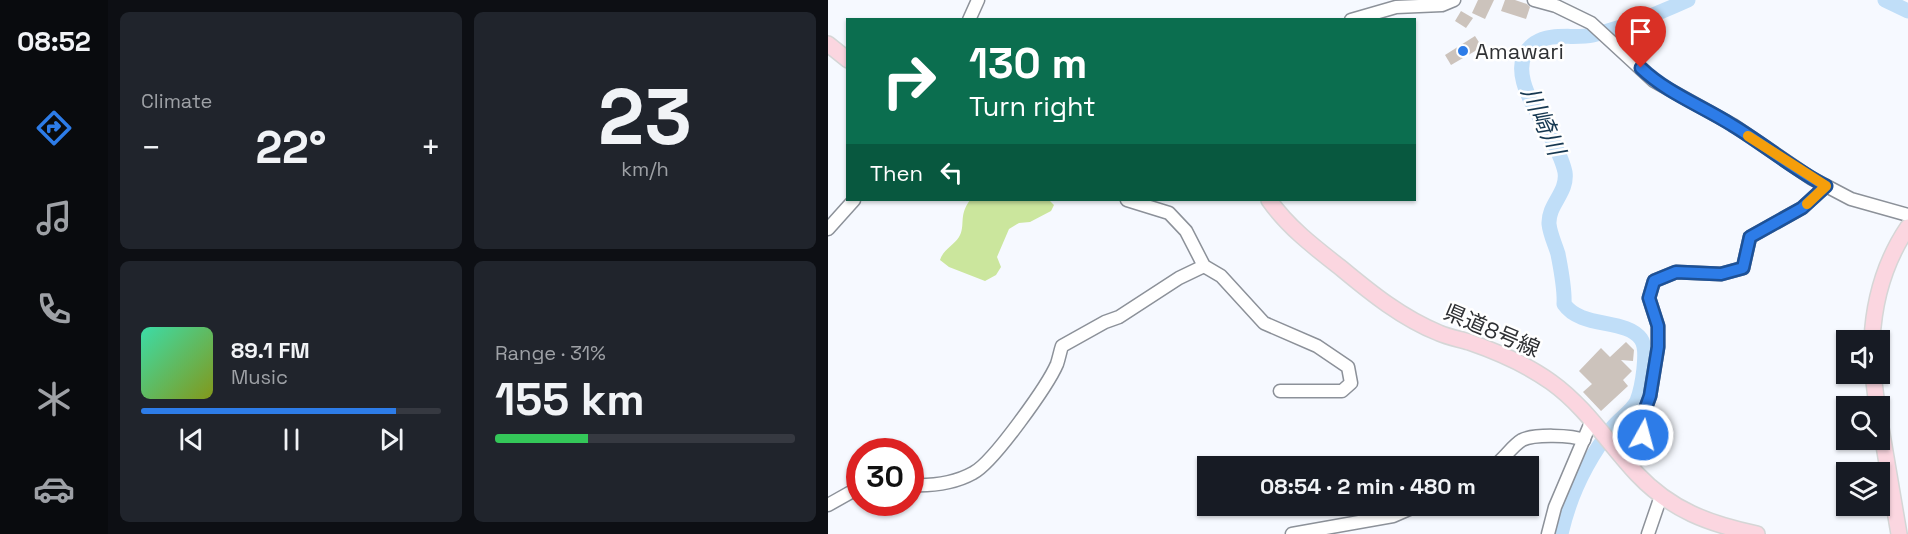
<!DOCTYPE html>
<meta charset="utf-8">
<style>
:root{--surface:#171b24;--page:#20242c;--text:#f1f3f6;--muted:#9ea1a6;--line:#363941;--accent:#2d7ce8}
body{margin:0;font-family:"Space Grotesk","Noto Sans JP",sans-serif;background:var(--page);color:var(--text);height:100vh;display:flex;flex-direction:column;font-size:22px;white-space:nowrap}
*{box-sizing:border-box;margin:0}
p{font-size:20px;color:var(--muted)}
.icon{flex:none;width:33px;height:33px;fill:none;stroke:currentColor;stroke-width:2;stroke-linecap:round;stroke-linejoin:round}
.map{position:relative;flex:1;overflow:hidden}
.details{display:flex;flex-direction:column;gap:12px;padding:12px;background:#0d0f14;width:720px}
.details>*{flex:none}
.guide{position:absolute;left:18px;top:18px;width:570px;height:183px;border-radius:0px;box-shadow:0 2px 4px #0004;background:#0b6e4f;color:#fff;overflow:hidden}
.tools{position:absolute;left:1008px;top:330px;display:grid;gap:12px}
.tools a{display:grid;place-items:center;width:54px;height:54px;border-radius:0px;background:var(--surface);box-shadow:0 2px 4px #0004;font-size:30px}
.speed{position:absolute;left:18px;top:438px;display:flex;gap:12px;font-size:30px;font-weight:700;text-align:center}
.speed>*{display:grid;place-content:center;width:78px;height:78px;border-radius:50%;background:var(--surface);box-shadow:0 2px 4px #0004;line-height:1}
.speed .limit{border:9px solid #d22;background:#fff;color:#111}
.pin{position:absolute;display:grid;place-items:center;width:51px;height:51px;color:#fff;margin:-62px -26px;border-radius:50% 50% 50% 0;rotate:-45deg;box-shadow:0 0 6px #0007}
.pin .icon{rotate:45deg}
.me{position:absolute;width:66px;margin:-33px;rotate:7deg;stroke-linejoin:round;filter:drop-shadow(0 0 4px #0008)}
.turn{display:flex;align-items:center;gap:21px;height:126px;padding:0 24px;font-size:27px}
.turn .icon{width:78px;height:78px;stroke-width:2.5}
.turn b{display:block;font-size:42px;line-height:51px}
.then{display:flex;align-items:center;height:57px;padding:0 24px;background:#0003;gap:12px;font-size:22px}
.big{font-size:45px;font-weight:600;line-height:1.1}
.details .widget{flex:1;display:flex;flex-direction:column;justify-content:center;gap:9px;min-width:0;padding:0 21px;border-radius:9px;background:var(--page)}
.details .dial{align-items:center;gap:0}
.dial b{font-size:78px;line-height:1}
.song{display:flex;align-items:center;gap:18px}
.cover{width:72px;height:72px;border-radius:9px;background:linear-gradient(135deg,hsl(160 70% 55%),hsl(70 70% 35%))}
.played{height:6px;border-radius:3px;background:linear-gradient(90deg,var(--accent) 85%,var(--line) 85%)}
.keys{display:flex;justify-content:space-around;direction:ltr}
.heat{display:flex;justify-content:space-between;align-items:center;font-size:33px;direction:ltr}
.charge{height:9px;border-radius:4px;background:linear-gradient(90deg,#34c759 31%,var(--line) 0)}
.details .tiles{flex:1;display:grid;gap:12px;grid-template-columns:repeat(2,1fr)}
.trip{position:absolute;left:369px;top:456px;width:342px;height:60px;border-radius:0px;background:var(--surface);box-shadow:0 2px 4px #0004;font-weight:600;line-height:60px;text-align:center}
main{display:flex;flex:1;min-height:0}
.tab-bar{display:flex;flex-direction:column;width:108px;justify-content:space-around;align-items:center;background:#090b0e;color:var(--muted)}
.tab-bar .icon{width:42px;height:42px}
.tab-bar .on{color:var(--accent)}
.tab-bar b{font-size:27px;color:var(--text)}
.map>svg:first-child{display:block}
</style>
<main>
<nav class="tab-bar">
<b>08:52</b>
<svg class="icon on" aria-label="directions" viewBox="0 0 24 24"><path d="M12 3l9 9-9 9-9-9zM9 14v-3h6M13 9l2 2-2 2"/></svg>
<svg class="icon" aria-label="music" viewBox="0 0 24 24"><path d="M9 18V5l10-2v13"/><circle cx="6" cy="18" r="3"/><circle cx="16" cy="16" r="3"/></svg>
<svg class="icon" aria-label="phone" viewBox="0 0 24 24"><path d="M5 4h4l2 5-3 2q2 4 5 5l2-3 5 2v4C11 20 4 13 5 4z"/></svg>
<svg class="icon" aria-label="climate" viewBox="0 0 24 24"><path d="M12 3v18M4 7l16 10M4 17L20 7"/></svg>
<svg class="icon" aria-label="car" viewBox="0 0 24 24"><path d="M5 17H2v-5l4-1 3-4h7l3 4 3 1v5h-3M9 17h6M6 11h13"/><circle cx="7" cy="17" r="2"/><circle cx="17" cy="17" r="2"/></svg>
</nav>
<section class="details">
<div class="tiles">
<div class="widget"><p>Climate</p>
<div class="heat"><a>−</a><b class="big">22°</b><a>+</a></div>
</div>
<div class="widget dial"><b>23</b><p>km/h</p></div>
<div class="widget">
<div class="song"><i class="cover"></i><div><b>89.1 FM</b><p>Music</p></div></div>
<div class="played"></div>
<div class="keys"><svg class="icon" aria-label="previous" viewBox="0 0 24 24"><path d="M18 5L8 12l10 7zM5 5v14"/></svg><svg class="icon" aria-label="pause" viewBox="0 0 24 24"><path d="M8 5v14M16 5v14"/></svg><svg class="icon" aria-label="next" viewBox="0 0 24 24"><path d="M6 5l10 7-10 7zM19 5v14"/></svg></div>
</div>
<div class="widget"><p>Range · 31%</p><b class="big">155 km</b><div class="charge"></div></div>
</div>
</section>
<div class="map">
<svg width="1080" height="534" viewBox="0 0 1080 534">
<rect width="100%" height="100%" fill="#f6f9ff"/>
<path fill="#cbe69d" d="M142 200H221L226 205 223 211 202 222 191 223 181 229 169 257 173 267 168 275 157 281 121 267 112 260C115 250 126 245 131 237 138 226 130 216 142 200Z"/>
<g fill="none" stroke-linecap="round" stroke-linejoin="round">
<g stroke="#c0def8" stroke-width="15">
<polyline points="1057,0 1080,11"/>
<path d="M733 534C742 494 759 460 784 428 791 419 804 411 809 401 814 388 821 350 813 339 798 318 753 329 736 304 737 289 733 270 730 254 727 244 722 234 721 224 720 204 740 193 737 172 734 158 726 143 719 130 707 109 676 64 707 43 723 32 747 39 765 35 798 27 829 14 860 0"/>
</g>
</g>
<g fill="#ccc3bc">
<polygon points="650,0 666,0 657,19 644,13"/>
<polygon points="677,0 687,0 699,4 702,7 698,19 673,11"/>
<polygon points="633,11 645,18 638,28 627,21"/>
<polygon points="647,36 654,47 623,65 617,55"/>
<polygon points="798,342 806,350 805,361 793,360 804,371 795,380 800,386 773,411 755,392 764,384 751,371 773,348 782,357"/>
</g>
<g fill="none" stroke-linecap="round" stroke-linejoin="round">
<defs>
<g id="minor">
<polyline points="706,0 728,6 763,23 826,81 905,125 983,178 1023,199 1080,215"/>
<polyline points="141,20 150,0"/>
<polyline points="523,20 568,7 614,5 626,0"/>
<polyline points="299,200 341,213 358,231 376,266 393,276 436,323 489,346 520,367 523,383 514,391 452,391"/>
<polyline points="0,229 26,200"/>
<polyline points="798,461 815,435 814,418 822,396 830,347 830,326 821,298 826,281 848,272 893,274 915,268 922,237 974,208 998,186"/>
<path d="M666 466C676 459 684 446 694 440 706 434 744 435 756 440"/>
<path d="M82 485C103 486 127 483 145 473 165 463 220 385 229 364 231 358 232 352 234 346L277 322 291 317 351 278 376 266"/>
<polyline points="0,505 32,487"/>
<polyline points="464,534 565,516 588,506"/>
<polyline points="720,534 727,507 764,420"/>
<polyline points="820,534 833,496"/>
</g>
<g id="major">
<polyline points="0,44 20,60"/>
<path d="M441 200C460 227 486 247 513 268 543 293 574 318 611 333 620 337 631 339 641 342 670 352 698 364 723 382 758 407 780 443 809 474 843 510 881 524 929 534"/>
<path d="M1044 340C1046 300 1057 261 1080 227"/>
<polyline points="1045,374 1049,406"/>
<polyline points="1052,422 1071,534"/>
</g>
</defs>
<use href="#minor" stroke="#8c9199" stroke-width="15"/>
<use href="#major" stroke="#d5d6d6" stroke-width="18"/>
<use href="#minor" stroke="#fff" stroke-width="12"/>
<use href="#major" stroke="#fbd6e0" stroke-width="15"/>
</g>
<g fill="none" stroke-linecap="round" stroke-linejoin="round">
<defs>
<path id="route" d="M813 68C839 93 874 106 904 125 936 144 965 169 998 186L974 208 922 237 915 268 893 274 848 272 826 281 821 298 830 326V347L822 396 814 418 815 435"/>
</defs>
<use href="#route" stroke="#1d5197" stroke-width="15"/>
<use href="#route" stroke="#2d7ce8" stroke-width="10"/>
<polyline stroke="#f59e0b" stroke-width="10" points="920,136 998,186 979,204"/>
</g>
<circle fill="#2d7ce8" stroke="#fff" stroke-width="2" cx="635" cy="51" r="6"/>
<g text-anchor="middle" stroke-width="5" stroke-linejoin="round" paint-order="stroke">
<g font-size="22" fill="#2f3134" stroke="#fff" text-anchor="start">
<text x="647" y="59">Amawari</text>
</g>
<g font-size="22" fill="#2f3134" stroke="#fff">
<text transform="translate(664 330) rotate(23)" y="8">県道8号線</text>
</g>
<g font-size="24" font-style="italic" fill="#163851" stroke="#fff">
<text transform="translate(715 121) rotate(66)" y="8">川崎川</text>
</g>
</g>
</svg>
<div class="tools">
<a><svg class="icon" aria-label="sound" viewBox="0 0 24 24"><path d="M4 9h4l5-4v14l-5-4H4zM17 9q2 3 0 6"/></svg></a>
<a><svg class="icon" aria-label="search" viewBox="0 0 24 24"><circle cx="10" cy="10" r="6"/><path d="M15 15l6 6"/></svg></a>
<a><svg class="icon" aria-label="layers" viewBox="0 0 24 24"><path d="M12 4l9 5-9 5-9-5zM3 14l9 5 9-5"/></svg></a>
</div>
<div class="speed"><div class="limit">30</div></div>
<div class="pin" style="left:813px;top:68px;background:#d93025"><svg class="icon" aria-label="arrive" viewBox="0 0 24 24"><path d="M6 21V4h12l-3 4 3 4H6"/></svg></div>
<svg class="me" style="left:815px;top:435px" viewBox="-20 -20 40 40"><circle r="17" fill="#2d7ce8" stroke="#fff" stroke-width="3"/><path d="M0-11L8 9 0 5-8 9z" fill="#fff"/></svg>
<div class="trip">08:54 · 2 min · 480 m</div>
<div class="guide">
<div class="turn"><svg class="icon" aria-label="right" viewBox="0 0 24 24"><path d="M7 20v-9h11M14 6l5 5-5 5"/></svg><div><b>130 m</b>Turn right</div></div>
<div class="then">Then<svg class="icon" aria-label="left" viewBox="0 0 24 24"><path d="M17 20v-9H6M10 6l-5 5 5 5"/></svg></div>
</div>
</div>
</main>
